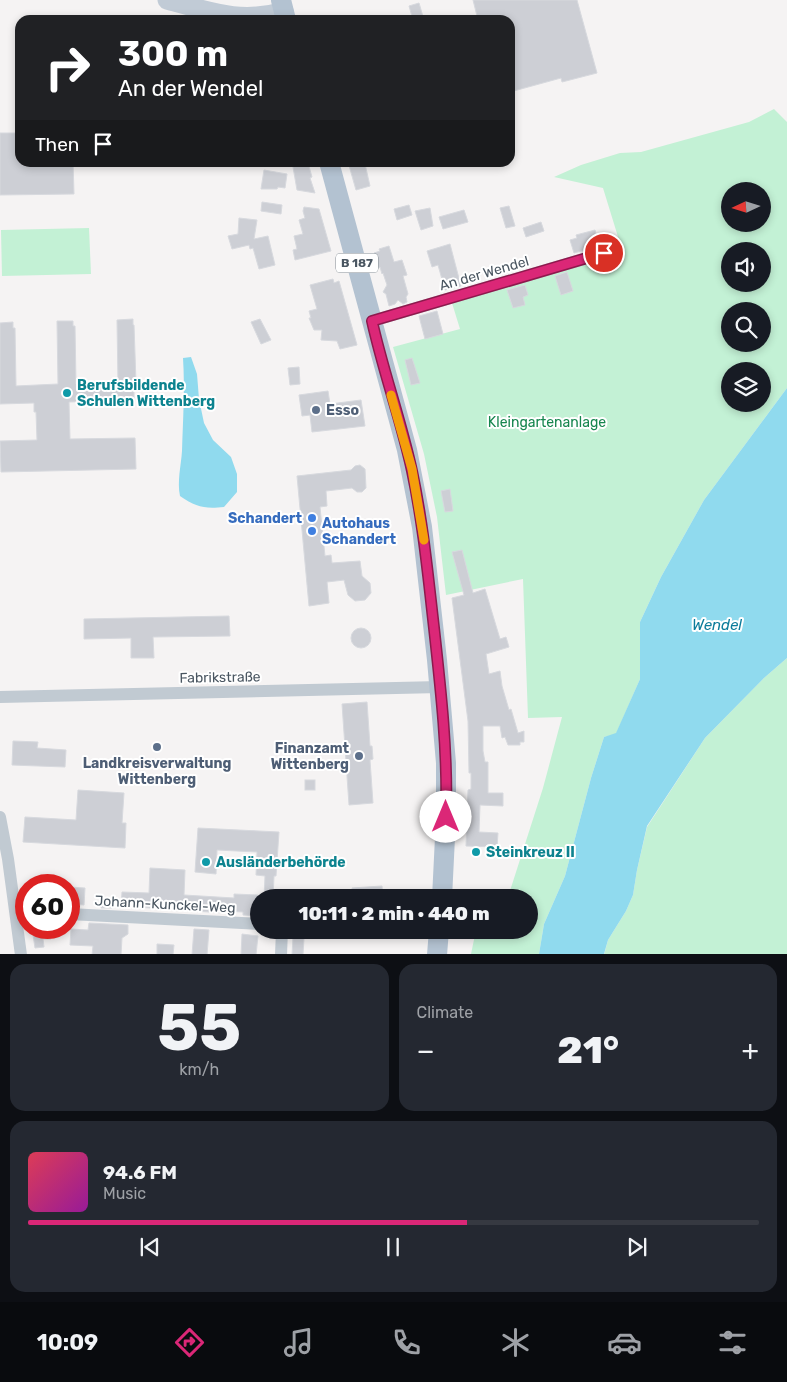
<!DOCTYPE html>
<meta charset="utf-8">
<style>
:root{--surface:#171b24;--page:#242831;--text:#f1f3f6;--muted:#9ea1a6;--line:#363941;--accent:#db2777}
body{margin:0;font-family:Rubik,sans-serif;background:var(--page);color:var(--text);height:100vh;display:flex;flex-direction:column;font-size:19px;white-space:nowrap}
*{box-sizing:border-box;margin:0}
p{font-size:16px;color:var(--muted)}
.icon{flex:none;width:28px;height:28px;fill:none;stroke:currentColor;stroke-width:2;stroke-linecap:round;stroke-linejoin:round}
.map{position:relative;height:954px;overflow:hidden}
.drawer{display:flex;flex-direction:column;gap:10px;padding:10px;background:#0d0f14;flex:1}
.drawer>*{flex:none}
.top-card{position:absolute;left:15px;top:15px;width:500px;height:152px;border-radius:15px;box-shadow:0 2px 8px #0003;background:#202124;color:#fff;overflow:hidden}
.needle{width:32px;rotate:266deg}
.buttons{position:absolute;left:721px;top:182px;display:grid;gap:10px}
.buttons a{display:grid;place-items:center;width:50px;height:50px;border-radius:50%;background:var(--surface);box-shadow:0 2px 8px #0003;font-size:25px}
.speed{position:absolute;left:15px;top:874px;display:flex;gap:10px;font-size:25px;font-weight:700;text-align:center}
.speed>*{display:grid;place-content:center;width:65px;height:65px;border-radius:50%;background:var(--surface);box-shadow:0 2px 8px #0003;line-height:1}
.speed .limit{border:8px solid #d22;background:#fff;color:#111}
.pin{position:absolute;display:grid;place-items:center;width:42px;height:42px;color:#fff;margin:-21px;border:2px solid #fff;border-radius:50%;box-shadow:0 1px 5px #0007}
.me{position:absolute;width:55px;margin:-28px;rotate:0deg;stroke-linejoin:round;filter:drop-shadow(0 0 4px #0008)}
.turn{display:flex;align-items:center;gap:18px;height:105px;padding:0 20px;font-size:22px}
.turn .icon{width:65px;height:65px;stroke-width:2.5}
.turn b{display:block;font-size:35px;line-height:42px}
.then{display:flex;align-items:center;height:48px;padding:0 20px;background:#0003;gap:10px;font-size:19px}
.big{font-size:38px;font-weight:800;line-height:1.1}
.drawer .card{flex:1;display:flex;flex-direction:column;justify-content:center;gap:8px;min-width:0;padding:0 18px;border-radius:15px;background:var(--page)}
.drawer .dial{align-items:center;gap:0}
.dial b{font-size:65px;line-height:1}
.song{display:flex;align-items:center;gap:15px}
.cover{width:60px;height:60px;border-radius:8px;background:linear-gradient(135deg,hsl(350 70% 55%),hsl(300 70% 35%))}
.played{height:5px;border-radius:2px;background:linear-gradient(90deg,var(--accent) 60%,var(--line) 60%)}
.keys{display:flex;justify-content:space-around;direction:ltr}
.heat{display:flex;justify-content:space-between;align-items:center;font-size:28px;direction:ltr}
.drawer .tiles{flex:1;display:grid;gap:10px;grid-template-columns:1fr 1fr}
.card:last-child{grid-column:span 2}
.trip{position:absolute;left:250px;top:889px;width:288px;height:50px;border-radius:25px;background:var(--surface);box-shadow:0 2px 8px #0003;font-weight:800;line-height:50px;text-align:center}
.tab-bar{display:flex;height:80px;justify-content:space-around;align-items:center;background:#090b0e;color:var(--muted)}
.tab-bar .icon{width:35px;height:35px}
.tab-bar .active{color:var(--accent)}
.tab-bar b{font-size:22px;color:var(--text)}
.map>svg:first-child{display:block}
</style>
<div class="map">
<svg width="787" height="955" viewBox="0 0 787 955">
<rect width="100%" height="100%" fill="#f5f3f3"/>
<g fill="#c3f1d5" fill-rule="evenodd">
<path d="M774 109 787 122V388L704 500 661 577 640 622V679L616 734 604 737 591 778 565 876 544 924 539 954H471L476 930H529V898L508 897 543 788 562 717 528 718 523 579 446 595 437 517 424 454 393 347 460 329 452 303 623 253 603 188 554 177 581 165 620 153 641 152 749 122ZM730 191H762V224H730ZM730 251H762V284H730ZM730 311H762V344H730ZM730 371H762V404H730Z"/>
<polygon points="89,228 91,274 2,276 1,230"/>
<polygon points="787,658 787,954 604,955 608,940 626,911 633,895 637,870 647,827 705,738 764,678"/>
</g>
<g fill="#90daee">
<path d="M191 357 197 374 199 399 204 423 213 440 231 457 237 474V492L224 507C204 509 196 507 180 496 177 481 181 466 182 451 183 420 185 389 183 358Z"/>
<polygon points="787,388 787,658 764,678 705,738 647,826 637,870 633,895 626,911 608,940 604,954 539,954 544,924 565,876 591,778 604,737 616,733 640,679 640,622 661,577 704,500"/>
</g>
<g fill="#cdcfd5" stroke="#d7d9de">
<polygon points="473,0 577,0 597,73 562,82 561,78 510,92 510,52 513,51 510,39 510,20 478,20"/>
<polygon points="419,3 424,20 413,20 409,6"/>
<polygon points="0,133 20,133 20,162 73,162 74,194 0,195"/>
<polygon points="348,162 362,162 362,165 365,164 370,186 356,190"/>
<polygon points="308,163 312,177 310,178 315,193 297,190 293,167"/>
<polygon points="264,170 287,174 285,188 278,187 277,189 261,189"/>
<polygon points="262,202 282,205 281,214 261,211"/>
<polygon points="409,205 412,215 397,220 394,209"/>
<polygon points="509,206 515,226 506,228 500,208"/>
<polygon points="304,207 319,209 331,251 295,260 293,250 297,249 294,236 303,234 299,220 305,218 303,211"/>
<polygon points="430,208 433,226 421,230 415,211"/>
<polygon points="464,210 468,222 443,229 439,217"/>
<polygon points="239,218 257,220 254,239 268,236 275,265 259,269 253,248 250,249 249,245 232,249 228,236 238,234"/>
<polygon points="541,222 544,231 526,237 523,228"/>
<polygon points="595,230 600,246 574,253 570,240 577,238 576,235"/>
<polygon points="450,244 461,286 445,290 438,265 432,267 427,251"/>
<polygon points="389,246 394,262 402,260 407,275 403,276 408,294 406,297 407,302 403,304 398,300 395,304 389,306 386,294 383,292 387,285 383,273 382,274 380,267 378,268 374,253 380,251 379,249"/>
<polygon points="567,272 573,291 561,295 555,276"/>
<polygon points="333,279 334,283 339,281 357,345 340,349 337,341 321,340 322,330 314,330 309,318 311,318 309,311 317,309 310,285"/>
<polygon points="525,285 528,295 523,297 525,305 513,308 507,290"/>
<polygon points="437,311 443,334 425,339 419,316"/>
<polygon points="133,319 133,325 134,325 136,383 134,383 134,400 69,402 70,439 135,438 136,469 1,472 0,441 37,440 36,412 34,412 34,403 0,404 0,323 13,322 13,328 15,328 16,386 58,384 57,321 73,321 73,326 75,326 76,384 118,383 117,320"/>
<polygon points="260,319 271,340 261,344 251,322"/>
<polygon points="412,358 420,383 411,385 405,360"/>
<polygon points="299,367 300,384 290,385 288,368"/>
<polygon points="328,391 330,404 361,400 365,426 312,432 310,415 302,416 299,395"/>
<polygon points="360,465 365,469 366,488 362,492 357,492 352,488 326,491 327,506 320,507 325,556 331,555 332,563 360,561 362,576 370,583 371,593 365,600 355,601 348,595 344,580 327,582 329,603 309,606 297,476 351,470 355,466"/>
<polygon points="450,489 453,511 445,512 441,491"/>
<polygon points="462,550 473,593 485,589 500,639 506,637 509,647 486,654 489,674 500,671 502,686 509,710 511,709 518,733 524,731 524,742 520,742 520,745 508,745 505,737 502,738 500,726 483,726 483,751 485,762 488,762 488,793 503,793 503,806 480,805 479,832 498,833 497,847 466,846 468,790 471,789 471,773 469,773 468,721 452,598 464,595 452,552"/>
<polygon points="229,616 230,636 153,637 154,658 131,658 131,638 84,639 84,619"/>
<circle cx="361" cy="638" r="10"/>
<polygon points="367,702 370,746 372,746 373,759 370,760 373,803 349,805 342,704"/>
<polygon points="13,741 38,742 37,748 66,750 65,767 12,765"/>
<rect x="305" y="780" width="10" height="10"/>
<polygon points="78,790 124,793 122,823 126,823 125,848 23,842 25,817 76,820"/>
<polygon points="198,828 279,832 276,876 274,876 273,898 264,898 265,876 256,875 257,852 217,850 216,874 195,872"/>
<polygon points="150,868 185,870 184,895 234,898 234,894 258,895 257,916 243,915 243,912 224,911 224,913 121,906 122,892 149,893"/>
<polygon points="382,886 383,898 353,898 352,888"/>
<polygon points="69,887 85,888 84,905 69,904"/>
<polygon points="102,901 113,901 112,908 101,908"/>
<polygon points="89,923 128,925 128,934 122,938 121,955 92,955 93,946 70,945 71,929 88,930"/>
<polygon points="32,928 50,928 51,939 43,939 44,947 35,948"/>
<polygon points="194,929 209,930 207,955 192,955"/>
<polygon points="242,934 258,936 256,955 241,955"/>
<polygon points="293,937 304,938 303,955 292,955"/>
<polygon points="157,944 174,945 173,955 157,955"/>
</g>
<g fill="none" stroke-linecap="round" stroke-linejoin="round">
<g stroke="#c1cad2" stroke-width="12">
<polyline points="372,321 604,253"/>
<polyline points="0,697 440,687"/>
<polyline points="0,817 8,859 21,955"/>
<polyline points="69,914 259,924"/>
<polyline points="281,955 282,930"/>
</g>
<path stroke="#c1cbd6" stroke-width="19" d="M167 0C209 11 240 24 284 11"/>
<g stroke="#b3c2d1" stroke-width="20">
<polyline points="281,0 286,20"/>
<polyline points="329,162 407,450 422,527 437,660 446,763 446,817 442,898"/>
<polyline points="437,955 439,930"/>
</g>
</g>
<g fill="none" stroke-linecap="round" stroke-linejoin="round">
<defs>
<path id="route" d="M446 817C448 754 441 691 434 628 428 575 423 523 412 471 401 420 383 371 372 321L604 253"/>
</defs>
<use href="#route" stroke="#8e194d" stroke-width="12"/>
<use href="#route" stroke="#db2777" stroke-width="9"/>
<polyline stroke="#f59e0b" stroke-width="9" points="391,395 412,469 424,540"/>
</g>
<g fill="#0f9aa8" stroke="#fff" stroke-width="2">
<circle cx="67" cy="393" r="5"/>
<circle cx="476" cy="852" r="5"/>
<circle cx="206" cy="862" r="5"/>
</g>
<g fill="#5c6f8a" stroke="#fff" stroke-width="2">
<circle cx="316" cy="410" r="5"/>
<circle cx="157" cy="747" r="5"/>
<circle cx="359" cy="756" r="5"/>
</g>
<g fill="#3f7fe0" stroke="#fff" stroke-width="2">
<circle cx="312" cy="518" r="5"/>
<circle cx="312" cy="531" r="5"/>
</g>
<g text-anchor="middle" stroke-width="4" stroke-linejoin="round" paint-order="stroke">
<rect fill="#fff" stroke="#808990" stroke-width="1" x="336" y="253.5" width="42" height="19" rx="4"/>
<g font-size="12" font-weight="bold" fill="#4a5661">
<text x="357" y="267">B 187</text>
</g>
<g font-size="14" fill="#4a5661" stroke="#fff">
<text transform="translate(484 273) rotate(-16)" y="5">An der Wendel</text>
<text transform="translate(220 677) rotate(-1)" y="5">Fabrikstraße</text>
<text transform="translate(165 904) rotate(3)" y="5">Johann-Kunckel-Weg</text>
</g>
<g font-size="14" font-weight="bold" fill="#0d838f" stroke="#fff" text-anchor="start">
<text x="77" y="390">Berufsbildende<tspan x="77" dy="16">Schulen Wittenberg</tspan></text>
<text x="486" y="857">Steinkreuz II</text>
<text x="216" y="867">Ausländerbehörde</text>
</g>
<g font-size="14" font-weight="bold" fill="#4e5e75" stroke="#fff" text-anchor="start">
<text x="326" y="415">Esso</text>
<text x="349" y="753" text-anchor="end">Finanzamt<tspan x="349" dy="16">Wittenberg</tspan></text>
<text x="157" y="768" text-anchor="middle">Landkreisverwaltung<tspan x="157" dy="16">Wittenberg</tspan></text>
</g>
<g font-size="14" fill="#17864f" stroke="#fff">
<text x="547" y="427">Kleingartenanlage</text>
</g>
<g font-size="14" font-weight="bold" fill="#366cbe" stroke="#fff" text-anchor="end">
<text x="302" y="523">Schandert</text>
<text x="322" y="528" text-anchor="start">Autohaus<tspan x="322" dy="16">Schandert</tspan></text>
</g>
<g font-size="15" font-style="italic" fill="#0c7c9b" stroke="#fff">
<text x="717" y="630">Wendel</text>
</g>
</g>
</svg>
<div class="buttons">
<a><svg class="needle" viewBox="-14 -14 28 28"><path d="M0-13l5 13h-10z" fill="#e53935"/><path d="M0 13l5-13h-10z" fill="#9ea1a6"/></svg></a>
<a><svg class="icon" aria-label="sound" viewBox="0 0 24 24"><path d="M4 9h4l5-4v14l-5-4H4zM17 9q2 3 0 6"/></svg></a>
<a><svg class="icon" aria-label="search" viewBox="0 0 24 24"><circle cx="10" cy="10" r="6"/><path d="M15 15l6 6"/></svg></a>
<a><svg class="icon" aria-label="layers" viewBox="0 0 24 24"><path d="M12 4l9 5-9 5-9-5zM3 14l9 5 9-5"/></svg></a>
</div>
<div class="speed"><div class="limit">60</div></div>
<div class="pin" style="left:604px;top:253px;background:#d93025"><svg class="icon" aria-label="arrive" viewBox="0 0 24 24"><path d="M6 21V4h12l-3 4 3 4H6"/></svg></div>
<svg class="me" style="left:446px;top:817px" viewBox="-20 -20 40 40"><circle r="19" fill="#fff"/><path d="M0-13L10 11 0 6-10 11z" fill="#db2777"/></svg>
<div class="trip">10:11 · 2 min · 440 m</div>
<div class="top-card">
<div class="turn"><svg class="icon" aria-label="right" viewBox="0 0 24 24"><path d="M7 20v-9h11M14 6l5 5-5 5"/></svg><div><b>300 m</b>An der Wendel</div></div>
<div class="then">Then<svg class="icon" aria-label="arrive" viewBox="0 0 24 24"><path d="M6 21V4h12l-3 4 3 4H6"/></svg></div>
</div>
</div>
<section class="drawer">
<div class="tiles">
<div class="card dial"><b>55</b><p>km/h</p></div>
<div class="card"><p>Climate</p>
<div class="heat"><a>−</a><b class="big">21°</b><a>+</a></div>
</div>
<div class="card">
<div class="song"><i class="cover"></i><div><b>94.6 FM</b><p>Music</p></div></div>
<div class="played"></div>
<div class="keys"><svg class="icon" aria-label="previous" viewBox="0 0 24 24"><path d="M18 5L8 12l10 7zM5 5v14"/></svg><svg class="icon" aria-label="pause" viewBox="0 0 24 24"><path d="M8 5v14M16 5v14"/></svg><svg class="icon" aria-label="next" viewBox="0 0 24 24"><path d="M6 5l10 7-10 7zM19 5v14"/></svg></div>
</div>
</div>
</section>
<nav class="tab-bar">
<b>10:09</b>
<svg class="icon active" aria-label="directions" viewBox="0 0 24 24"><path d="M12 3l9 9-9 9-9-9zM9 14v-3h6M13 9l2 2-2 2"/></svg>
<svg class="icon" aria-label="music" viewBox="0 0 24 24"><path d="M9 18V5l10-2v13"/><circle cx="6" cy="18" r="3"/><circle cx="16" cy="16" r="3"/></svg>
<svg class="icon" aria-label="phone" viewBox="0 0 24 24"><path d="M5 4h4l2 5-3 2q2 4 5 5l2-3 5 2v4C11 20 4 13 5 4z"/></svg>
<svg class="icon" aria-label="climate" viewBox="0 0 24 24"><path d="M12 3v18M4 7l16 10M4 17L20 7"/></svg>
<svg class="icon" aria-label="car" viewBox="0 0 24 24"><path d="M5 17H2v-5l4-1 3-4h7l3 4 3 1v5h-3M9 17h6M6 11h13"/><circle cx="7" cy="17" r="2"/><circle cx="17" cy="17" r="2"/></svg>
<svg class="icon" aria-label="filters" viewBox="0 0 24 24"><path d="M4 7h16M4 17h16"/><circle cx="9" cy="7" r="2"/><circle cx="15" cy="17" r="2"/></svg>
</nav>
